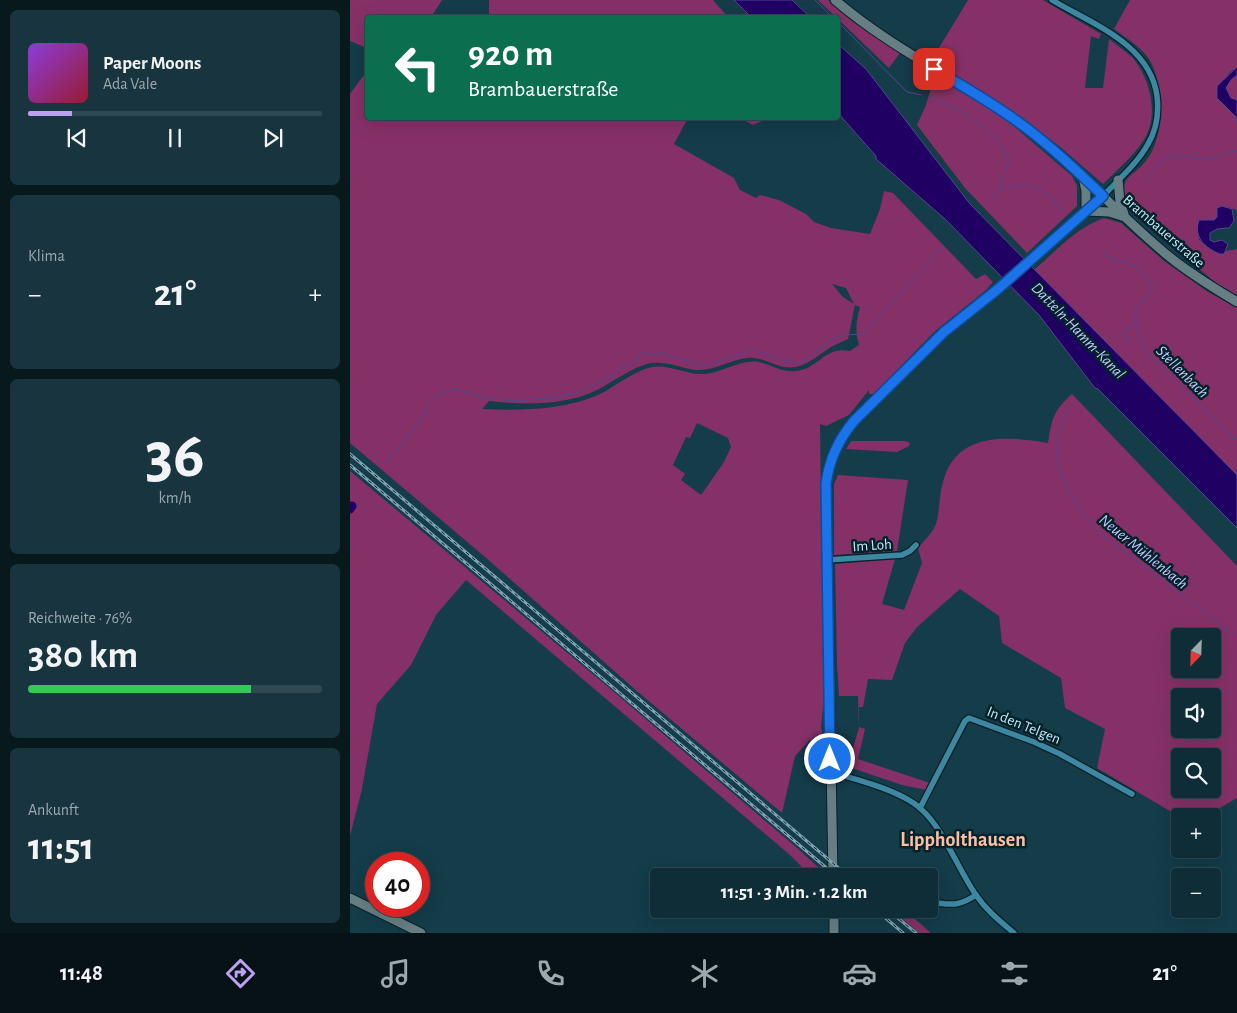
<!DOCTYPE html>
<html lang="de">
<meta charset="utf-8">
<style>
:root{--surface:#0f2d37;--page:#18353f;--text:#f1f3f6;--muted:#9ba8ad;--line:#2f4952;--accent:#bca0f2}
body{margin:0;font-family:"Alegreya Sans",sans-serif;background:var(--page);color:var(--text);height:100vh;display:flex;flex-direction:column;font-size:19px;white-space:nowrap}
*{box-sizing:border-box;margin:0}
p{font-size:16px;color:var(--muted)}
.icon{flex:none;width:28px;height:28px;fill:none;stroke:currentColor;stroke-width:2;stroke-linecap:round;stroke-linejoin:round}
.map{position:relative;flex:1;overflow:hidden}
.drawer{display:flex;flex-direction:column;gap:10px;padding:10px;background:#08191e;width:350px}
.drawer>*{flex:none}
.guide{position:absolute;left:15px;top:15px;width:475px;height:105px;border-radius:5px;box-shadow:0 5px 20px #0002,0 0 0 1px var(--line);background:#0b6e4f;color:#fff;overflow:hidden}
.needle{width:32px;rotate:203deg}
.controls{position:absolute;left:821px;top:628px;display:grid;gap:10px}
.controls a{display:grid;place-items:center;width:50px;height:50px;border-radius:5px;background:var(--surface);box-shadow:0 5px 20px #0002,0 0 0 1px var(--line);font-size:25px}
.speed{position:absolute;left:15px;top:852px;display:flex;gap:10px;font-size:25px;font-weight:700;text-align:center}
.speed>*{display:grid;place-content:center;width:65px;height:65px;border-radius:50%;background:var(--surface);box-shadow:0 5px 20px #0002,0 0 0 1px var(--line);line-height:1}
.speed .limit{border:8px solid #d22;background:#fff;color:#111}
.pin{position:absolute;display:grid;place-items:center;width:42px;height:42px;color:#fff;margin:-21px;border-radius:10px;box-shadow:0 2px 8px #0006}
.me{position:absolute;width:55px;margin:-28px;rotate:0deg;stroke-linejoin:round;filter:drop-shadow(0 0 4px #0008)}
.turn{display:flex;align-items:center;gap:18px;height:105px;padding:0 20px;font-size:22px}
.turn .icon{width:65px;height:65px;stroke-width:2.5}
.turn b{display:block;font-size:35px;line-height:42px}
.big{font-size:38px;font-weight:600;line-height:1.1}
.drawer .widget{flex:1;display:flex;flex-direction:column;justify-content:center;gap:8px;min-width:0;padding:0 18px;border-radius:8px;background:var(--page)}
.drawer .dial{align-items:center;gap:0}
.dial b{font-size:65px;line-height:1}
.song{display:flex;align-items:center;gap:15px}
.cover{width:60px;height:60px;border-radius:8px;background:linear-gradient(135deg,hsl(270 70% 55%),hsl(350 70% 35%))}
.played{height:5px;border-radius:2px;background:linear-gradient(90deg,var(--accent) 15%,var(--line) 15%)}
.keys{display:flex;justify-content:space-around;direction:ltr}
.heat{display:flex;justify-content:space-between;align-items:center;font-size:28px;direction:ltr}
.charge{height:8px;border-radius:4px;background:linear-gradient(90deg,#34c759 76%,var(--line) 0)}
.trip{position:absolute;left:300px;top:868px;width:288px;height:50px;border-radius:5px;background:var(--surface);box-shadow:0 5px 20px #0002,0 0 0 1px var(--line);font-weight:600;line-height:50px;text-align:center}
.tab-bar{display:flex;height:80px;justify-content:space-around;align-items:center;background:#061216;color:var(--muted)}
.tab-bar .icon{width:35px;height:35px}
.tab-bar .current{color:var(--accent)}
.tab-bar b{font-size:22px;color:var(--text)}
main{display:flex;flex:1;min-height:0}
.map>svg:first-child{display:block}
</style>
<main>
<section class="drawer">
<div class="widget">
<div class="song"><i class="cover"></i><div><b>Paper Moons</b><p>Ada Vale</p></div></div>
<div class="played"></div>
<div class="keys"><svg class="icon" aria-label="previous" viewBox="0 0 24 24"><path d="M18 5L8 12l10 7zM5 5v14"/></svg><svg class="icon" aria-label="pause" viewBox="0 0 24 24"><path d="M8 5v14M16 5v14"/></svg><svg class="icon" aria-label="next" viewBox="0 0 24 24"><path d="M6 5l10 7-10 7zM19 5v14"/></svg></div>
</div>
<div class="widget"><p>Klima</p>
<div class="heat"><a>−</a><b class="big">21°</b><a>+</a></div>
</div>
<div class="widget dial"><b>36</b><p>km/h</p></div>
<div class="widget"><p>Reichweite · 76%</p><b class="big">380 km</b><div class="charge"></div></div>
<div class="widget"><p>Ankunft</p><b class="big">11:51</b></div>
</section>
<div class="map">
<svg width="887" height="933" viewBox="0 0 887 933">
<rect width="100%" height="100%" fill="#143c49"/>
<g fill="#853167" fill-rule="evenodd">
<polygon points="0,0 92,0 81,17 18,18 17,48 0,41"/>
<polygon points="139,0 363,0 378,17 139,17"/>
<polygon points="468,0 478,0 502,21 550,53 539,68"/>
<path d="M618 0H693L751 34 749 39 741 36 735 88H753L759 39C766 45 776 51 783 58 800 79 809 114 795 138 784 156 768 169 753 184L709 146 660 110 581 61Z"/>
<path d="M780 0H887V67L879 73 867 98 886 117 887 123V210L878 207 864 220H849L848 224 849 240 874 254 876 251 887 249V295L866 283 778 209C766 171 784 181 800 155 815 129 814 84 799 59 790 46 776 38 764 29Z"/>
<path d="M17 71 18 118H338L324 144 384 178 390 190 406 198 410 195 429 200 456 214 464 222 481 228 520 234 530 209 534 191 543 193 626 279 635 274 643 282 636 290 584 332 524 394H519V390L499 415 476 426 470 424 473 653 474 699 471 726 474 741 460 740 445 756 432 813 288 692 135 557 0 443V94ZM482 284 496 288 504 304 493 297ZM505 305 510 307C506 320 505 332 509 345L500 351C474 346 469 369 446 371 433 373 422 365 409 362 390 359 373 373 354 374 337 375 319 364 302 367 283 371 265 387 248 395 213 410 169 411 132 409L139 401C174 405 214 406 247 390 263 382 284 366 301 363 317 361 331 368 346 370 365 371 379 360 397 358 411 356 421 365 434 367 454 370 465 357 481 347 486 344 492 342 498 339ZM347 423 378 438 381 447 374 462 351 495 331 480 335 474 323 465 336 437 340 438Z"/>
<polygon points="887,75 887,100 881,98 876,88 881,80"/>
<polygon points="586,77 653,117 722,176 727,186 727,206 677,253 615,188 567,125 576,105 583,81"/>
<polygon points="390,118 415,118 412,121 403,125"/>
<path d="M754 218 771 223 814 261 858 292 887 308V475L684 270C705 252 727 227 754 218Z"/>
<path d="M722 394 887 566V798L856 816 830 817 747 768 755 729 715 708 711 678 652 643 649 616 610 589 567 627 555 643 542 680 518 679 513 707H509V727L515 729 508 759 580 783 577 790 552 785 490 764 489 750 502 751 509 728 508 696H489L487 665 485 564 545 559 532 604 554 610 572 563 568 548C574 541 583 532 586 524 590 510 589 495 593 482 606 431 658 436 698 443 702 419 703 411 722 394ZM830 636H862V669H830ZM830 696H862V729H830ZM830 756H862V789H830Z"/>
<polygon points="501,441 555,441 560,443 559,446 547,452 496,449"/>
<polygon points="0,471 257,686 447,848 478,876 461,876 440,855 116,580 86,615 61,665 27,704 12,789 0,836"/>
<polygon points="488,475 558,480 547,551 484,555 484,484"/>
<path d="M541 909C557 909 569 923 581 933H569Z"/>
</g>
<g fill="#210064" stroke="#534690">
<polygon points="384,0 442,0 460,17 401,17"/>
<polygon points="488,44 516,69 620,204 887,475 887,528 748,389 745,388 689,315 595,219 526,159 526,156 488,113"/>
<polygon points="887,67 887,75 881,80 876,88 881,98 887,100 887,123 886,117 867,98 867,86"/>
<path d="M872 206 882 209 884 221 879 228 867 229 860 233V240L864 242 872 240 878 244 874 254H870C855 248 843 237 849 220H864L867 217V208Z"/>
</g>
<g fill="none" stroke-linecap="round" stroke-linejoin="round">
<g stroke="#534690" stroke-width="1">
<polyline points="465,0 483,18"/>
<polyline points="488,22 557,92 571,95"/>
<path d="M580 98C610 107 648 130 659 160L648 190 640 200"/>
<path d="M797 179C805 169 811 159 824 156 831 155 834 158 843 156 855 165 875 153 887 150"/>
<path d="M650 189C683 182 692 186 714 211"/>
<path d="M753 252C761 261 767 259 778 263 791 267 797 277 803 288L795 299 786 308V325L796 351 829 385 887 439"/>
<polyline points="782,344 778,341 774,330 786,325"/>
<path d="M721 406C718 412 714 418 712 424 698 464 721 501 746 530L881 632 887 638"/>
<polyline points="36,464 70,422 80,403 88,395 105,389 142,399 171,401 224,394 261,377 270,367 283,364 292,351 301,355 313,353 349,365 368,362 399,351 411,352 433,360 449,363 458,359 477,342 493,335 514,334 593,246"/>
</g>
<polyline stroke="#210064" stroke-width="9" points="0,509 2,506"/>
<defs>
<g id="street">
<path d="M702 0C742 24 800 44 807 96 809 113 807 129 798 144 787 164 768 180 753 196"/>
<polyline points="477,560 552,555 560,551 566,545"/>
<path d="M480 772C506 779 552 791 571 809 593 828 609 871 626 895 636 910 650 921 664 933"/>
<polyline points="570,808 615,721 619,718 684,742 710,754 782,794"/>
<path d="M579 902C601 904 606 908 626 895"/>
</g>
<g id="secondary">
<path d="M485 0C543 50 613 81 674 126 727 166 770 217 821 258 842 275 864 288 887 302"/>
<polyline points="733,177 736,191 736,211"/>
<polyline points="768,180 770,202 774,214"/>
<polyline points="736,211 759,212 772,216"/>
<path d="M483 876 476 484C478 460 489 439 504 421L594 332 648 289 753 196"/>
<polyline points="0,898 71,933"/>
<polyline points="484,909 484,933"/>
</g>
</defs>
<use href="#street" stroke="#092129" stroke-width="8"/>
<use href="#secondary" stroke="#092129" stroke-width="11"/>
<use href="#street" stroke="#3d87a1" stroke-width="5.5"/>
<use href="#secondary" stroke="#667f84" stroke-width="9"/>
<defs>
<g id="rail">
<polyline points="0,454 498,876"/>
<polyline points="0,465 486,876"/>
<polyline points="525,909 553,933"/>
<polyline points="537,909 566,933"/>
</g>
</defs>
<use href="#rail" stroke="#7fa4b2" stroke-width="3"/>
<use href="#rail" stroke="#02222c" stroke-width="1" stroke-dasharray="4" stroke-linecap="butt"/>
</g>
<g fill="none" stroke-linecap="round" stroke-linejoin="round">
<defs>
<path id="route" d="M480 759 476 484C479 459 489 439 504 421L594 332 648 289 753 196C728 172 703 148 675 127 646 105 614 87 584 69"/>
</defs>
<use href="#route" stroke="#114b97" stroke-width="12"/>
<use href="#route" stroke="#1a73e8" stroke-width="9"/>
</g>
<g text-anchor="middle" stroke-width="5" stroke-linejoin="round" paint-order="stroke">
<g font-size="15" fill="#c7eaf8" stroke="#02222c">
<text transform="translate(814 231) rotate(41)" y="5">Brambauerstraße</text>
<text transform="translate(522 545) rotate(-4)" y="5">Im Loh</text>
<text transform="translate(674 725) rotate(22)" y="5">In den Telgen</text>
</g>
<g font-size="16" font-style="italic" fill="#c7c8fc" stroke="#02222c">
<text transform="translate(729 330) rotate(46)" y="6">Datteln-Hamm-Kanal</text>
<text transform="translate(833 371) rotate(45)" y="6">Stellenbach</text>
<text transform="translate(794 551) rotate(39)" y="6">Neuer Mühlenbach</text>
</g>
<g font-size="20" font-weight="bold" fill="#fcbfa4" stroke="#02222c">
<text x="613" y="846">Lippholthausen</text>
</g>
</g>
</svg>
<div class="controls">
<a><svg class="needle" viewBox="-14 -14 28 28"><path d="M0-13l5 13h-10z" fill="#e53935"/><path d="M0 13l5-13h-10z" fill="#9ba8ad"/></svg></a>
<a><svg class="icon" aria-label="sound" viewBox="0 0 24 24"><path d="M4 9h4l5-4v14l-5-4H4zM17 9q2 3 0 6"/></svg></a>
<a><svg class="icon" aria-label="search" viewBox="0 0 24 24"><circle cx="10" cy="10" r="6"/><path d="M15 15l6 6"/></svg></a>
<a>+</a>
<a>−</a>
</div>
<div class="speed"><div class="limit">40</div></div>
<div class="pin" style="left:584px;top:69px;background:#d93025"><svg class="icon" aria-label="arrive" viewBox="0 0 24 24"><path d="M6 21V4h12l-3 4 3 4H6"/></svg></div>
<svg class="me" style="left:480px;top:759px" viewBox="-20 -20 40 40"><circle r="17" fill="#1a73e8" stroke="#fff" stroke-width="3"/><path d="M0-11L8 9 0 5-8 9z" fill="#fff"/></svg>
<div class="trip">11:51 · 3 Min. · 1.2 km</div>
<div class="guide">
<div class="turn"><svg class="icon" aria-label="left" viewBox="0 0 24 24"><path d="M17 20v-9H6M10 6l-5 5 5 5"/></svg><div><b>920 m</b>Brambauerstraße</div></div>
</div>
</div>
</main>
<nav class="tab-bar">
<b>11:48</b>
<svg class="icon current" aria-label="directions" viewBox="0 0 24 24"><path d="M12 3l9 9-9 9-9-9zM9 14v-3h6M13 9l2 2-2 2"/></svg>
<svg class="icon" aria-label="music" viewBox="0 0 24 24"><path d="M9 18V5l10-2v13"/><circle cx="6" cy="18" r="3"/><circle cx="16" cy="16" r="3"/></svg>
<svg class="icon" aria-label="phone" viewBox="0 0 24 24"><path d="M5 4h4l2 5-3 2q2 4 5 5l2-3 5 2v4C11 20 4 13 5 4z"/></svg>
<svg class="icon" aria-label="climate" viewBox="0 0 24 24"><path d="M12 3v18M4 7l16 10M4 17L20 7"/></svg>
<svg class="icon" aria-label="car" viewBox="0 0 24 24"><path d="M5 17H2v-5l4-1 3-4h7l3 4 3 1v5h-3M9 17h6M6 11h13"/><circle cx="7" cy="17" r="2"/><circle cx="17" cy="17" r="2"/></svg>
<svg class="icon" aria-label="filters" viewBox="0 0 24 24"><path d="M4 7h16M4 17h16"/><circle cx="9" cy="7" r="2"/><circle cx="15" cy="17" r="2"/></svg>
<b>21°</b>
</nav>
